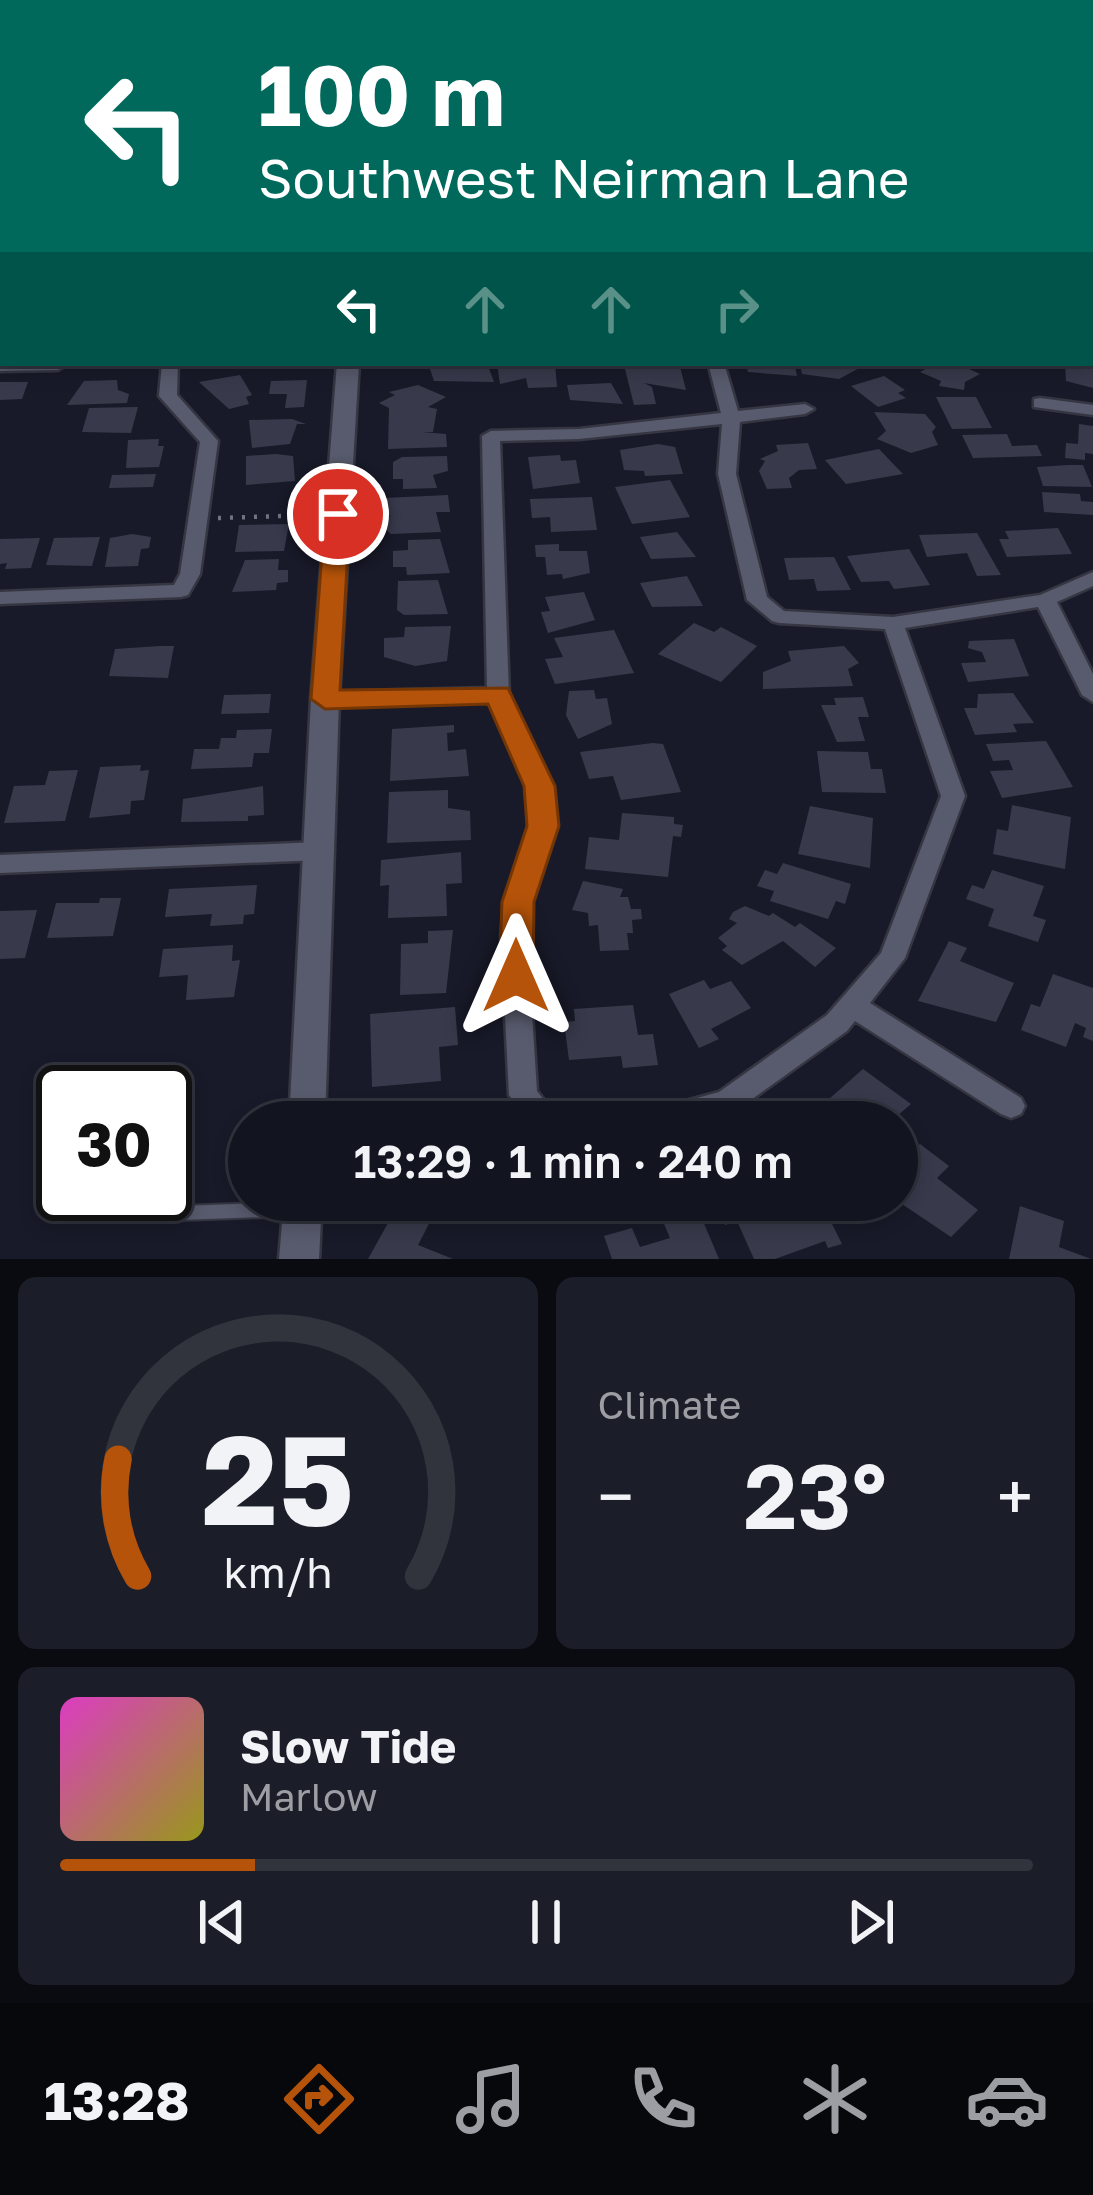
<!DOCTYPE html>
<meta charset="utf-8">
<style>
:root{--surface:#12141f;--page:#1b1d28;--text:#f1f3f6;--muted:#9c9ea4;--line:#31333d;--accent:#b45309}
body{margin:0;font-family:"Golos Text",sans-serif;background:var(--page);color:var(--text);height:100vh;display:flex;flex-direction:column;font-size:45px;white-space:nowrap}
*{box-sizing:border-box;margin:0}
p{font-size:39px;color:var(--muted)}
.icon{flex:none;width:66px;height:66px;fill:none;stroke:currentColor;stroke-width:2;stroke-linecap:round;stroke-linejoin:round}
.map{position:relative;height:1259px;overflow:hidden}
.sheet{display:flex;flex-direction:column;gap:18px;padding:18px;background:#0a0b11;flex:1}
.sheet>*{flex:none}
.guide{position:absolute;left:0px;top:0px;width:1095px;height:366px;box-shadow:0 6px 18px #0003,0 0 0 3px var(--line);background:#00695c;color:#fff;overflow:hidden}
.speed{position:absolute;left:36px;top:1065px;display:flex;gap:24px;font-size:60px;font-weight:700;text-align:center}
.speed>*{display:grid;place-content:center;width:156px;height:156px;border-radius:50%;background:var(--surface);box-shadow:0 6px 18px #0003,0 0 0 3px var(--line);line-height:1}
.speed .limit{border:6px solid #111;border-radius:18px;background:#fff;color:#111}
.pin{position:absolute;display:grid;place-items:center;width:102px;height:102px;color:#fff;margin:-51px;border:6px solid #fff;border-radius:50%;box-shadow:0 3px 12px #0007}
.me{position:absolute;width:132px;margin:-66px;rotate:0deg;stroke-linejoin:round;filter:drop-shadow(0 0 9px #0008)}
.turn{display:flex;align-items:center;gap:42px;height:252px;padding:0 60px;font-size:54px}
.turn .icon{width:156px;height:156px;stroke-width:2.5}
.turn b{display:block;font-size:84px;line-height:102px}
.lanes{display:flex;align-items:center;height:114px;padding:0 60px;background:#0003;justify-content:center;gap:60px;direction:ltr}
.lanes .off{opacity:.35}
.big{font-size:90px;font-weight:600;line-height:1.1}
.sheet .widget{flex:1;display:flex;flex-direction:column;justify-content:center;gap:18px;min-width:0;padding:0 42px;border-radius:18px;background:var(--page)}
.sheet .dial{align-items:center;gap:0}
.dial svg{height:312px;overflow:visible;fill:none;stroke:var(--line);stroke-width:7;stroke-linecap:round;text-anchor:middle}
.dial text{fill:var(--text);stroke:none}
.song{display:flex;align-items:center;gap:36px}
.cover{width:144px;height:144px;border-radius:18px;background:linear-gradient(135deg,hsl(310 70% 55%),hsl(60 70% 35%))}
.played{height:12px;border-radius:6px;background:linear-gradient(90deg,var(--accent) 20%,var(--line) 20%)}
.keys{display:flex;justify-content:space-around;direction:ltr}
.heat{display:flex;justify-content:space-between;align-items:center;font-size:66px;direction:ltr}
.sheet .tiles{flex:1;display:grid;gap:18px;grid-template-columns:1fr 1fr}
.widget:last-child{grid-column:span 2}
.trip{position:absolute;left:228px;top:1101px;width:690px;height:120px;border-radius:60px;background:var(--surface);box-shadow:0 6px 18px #0003,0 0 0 3px var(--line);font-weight:600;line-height:120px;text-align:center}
.tab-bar{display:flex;height:192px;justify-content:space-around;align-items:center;background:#07080c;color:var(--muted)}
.tab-bar .icon{width:84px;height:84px}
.tab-bar .active{color:var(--accent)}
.tab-bar b{font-size:54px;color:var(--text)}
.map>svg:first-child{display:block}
</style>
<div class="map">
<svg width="1093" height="1259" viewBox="0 0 1093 1259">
<rect width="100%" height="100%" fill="#181a29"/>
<g fill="#383a4c">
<polygon points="428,363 487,363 494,382 434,381"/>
<polygon points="497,363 555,363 557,387 528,388 526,378 500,384"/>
<polygon points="679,363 686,390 644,383 652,387 656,404 634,405 624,365"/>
<polygon points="746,363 794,363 797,376 748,372"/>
<polygon points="800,363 857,363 863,366 839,379 802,374"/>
<polygon points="937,363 956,363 980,374 965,382 964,390 939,386 941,381 920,372"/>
<polygon points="1065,364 1093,367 1093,388 1066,381"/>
<polygon points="240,375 252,395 246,397 249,404 229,409 199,382"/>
<polygon points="884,376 905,390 898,393 906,398 878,407 851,386"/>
<polygon points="117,380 118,390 129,394 127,403 67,405 84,381"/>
<polygon points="307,380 304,407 285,408 287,394 269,394 271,381"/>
<polygon points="0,382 28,382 22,399 0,400"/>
<polygon points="611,383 623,404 570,400 567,385"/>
<polygon points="418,385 446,397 428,407 437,409 433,432 422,432 446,434 447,447 388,449 389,408 379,403 395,395 389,392"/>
<polygon points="936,397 976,397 992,428 952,429"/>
<polygon points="138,407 131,433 82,432 89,408"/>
<polygon points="874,412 925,414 936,427 932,432 938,445 911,453 877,439 886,431"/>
<polygon points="292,419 306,424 297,424 290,444 252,448 249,420"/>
<polygon points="1079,424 1093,426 1093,454 1085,453 1085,460 1065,458 1066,443 1078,444"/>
<polygon points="1007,434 1012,446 1037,445 1042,456 973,458 962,435"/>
<polygon points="159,439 158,446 164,446 159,467 126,468 128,440"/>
<polygon points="808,443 817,469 799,470 789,478 792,488 767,489 759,471 765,461 760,459 778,451 776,445"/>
<polygon points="658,444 675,447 683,474 645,476 644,471 624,470 620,450"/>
<polygon points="879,449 903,474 846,484 825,460"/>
<polygon points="276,454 293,456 295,481 246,485 246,456"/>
<polygon points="560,455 561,461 576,460 580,483 533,489 528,457"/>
<polygon points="447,456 448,471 433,475 437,488 403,489 403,479 393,479 393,462 402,457"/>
<polygon points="1068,465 1083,465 1092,487 1043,486 1037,467"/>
<polygon points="156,474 153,487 109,488 112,475"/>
<polygon points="670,480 690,517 632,524 615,487"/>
<polygon points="1042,492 1080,494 1081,501 1093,502 1093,515 1044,512"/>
<polygon points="448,495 450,512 436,512 441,532 391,534 385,529 390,515 385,516 384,498"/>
<polygon points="592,497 597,530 551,532 550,517 532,518 530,499"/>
<polygon points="289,524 284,551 235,552 239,525"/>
<polygon points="1058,528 1072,554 1007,557 999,539 1009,539 1005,531"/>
<polygon points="677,532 696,557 651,559 640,537"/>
<polygon points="977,533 1001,575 977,576 967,553 927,557 919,535"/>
<polygon points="132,534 151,537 149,548 141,549 138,566 105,567 110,538"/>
<polygon points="100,537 92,566 46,565 54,538"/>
<polygon points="40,538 31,568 5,569 7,563 0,564 0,539"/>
<polygon points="440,539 450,573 407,575 406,567 393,567 393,551 408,550 408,540"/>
<polygon points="559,544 559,551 587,551 590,573 563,579 562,574 547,575 545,557 536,557 535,545"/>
<polygon points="909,549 930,585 894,589 889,581 861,582 847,556"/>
<polygon points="834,557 851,590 817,591 814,579 789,580 784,558"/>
<polygon points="279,559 278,570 288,570 288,582 277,583 276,590 232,592 245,560"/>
<polygon points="687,576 703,606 652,607 640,583"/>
<polygon points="438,580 448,614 404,615 397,610 398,581"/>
<polygon points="584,592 595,620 548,633 541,612 550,611 545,597"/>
<polygon points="694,623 714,632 721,627 757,646 721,682 658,654"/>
<polygon points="451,626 447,661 415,666 384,657 384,638 404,637 405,627"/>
<polygon points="614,630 634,673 555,684 545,659 563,657 554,638"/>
<polygon points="1014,639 1029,676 968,682 961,663 986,662 982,652 968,648 969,641"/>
<polygon points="160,646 174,646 168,678 109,676 115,649"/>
<polygon points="844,646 859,663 848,669 853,686 763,689 763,672 791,661 788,651"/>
<polygon points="594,690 596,699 607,698 612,724 578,739 566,715 569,691"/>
<polygon points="1013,693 1034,723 1013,724 1017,732 975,735 964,708 977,708 978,694"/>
<polygon points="271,694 269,713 221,714 224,695"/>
<polygon points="863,697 869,717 858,717 865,741 837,742 821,705 836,705 834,698"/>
<polygon points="454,725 454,732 447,733 448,751 466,749 469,776 390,781 392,729"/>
<polygon points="272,729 269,753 254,753 252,767 191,769 194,749 219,749 221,738 236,738 237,730"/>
<polygon points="1046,741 1073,787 1002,798 990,771 1013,770 1009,760 993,761 986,744"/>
<polygon points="653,743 663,744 681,792 621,800 613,776 589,779 580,752"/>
<polygon points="817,751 868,752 871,769 882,769 886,793 822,792"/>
<polygon points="141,765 140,771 149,770 144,800 131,801 130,814 89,818 100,767"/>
<polygon points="78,770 65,821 4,823 14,786 45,785 49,771"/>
<polygon points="263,786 264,815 248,816 248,821 181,822 183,799"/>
<polygon points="448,790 448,808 470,811 471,840 387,843 389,792"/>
<polygon points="1012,805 1071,817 1065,869 993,854 997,829 1008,831"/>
<polygon points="810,806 873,818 870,868 798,854"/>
<polygon points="622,813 674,817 674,824 683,825 681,837 673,836 668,877 585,869 589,837 619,840"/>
<polygon points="461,852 462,883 446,884 447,916 388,918 389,885 380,886 381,860"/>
<polygon points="783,863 851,884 845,904 836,901 828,919 770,901 774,891 757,886 765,870 777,874"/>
<polygon points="992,870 1044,886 1033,916 1046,920 1038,942 988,926 994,909 966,899 972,885 984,889"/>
<polygon points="583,881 623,889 620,897 628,897 631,909 641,909 642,919 632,920 633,933 627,933 629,950 600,951 598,925 589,926 588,913 572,910"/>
<polygon points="257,885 254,914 244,915 243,924 210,926 212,914 165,917 169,889"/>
<polygon points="100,898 121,898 113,936 47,938 56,903 99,903"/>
<polygon points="745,906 769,916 773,913 795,927 800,923 836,948 815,967 783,941 742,965 722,950 727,946 718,938 737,923 729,919 733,912"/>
<polygon points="37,910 25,958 0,959 0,911"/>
<polygon points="453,930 446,993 400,995 401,944 428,943 428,931"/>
<polygon points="949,941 967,948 960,961 1014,983 996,1022 918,1001"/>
<polygon points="233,945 232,961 240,960 234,997 186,1000 188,975 159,977 163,949"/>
<polygon points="1053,974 1093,988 1093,1041 1083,1037 1086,1028 1075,1023 1066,1047 1021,1030 1031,1004 1040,1007"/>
<polygon points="704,980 710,989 731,981 751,1008 711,1029 719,1039 699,1048 669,994"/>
<polygon points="633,1005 638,1035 653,1034 658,1065 623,1068 621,1056 569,1060 564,1022 575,1021 574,1009"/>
<polygon points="455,1007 458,1045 439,1047 441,1081 372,1087 370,1014"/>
<polygon points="863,1069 911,1104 890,1122 803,1122"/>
<polygon points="451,1101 452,1122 370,1122 370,1106"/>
<polygon points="920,1144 949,1166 937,1178 978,1210 951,1237 896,1200 918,1180 898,1164"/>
<polygon points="654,1200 694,1200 719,1259 612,1259 604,1236 632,1228 640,1247 670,1238"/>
<polygon points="714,1200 820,1200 842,1244 828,1248 825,1241 775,1259 754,1259 737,1221 725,1225"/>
<polygon points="398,1205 432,1218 418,1245 453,1259 368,1259"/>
<polygon points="1020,1206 1064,1221 1059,1247 1091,1259 1009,1259"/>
</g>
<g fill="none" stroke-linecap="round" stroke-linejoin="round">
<defs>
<polyline id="service" points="153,1214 293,1209"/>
<g id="minor">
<polygon points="65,0 77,0 63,3"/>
<polygon points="215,0 227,0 226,3 214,3"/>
<polygon points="464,0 476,0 477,3 465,3"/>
<polygon points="752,0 879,0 875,3 748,3"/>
<rect x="0" y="193" width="3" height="9"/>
<rect x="1092" y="275" width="1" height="10"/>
<polygon points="162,363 178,363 177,395 218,441 200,574 188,595 181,597 0,604 0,592 174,585 180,574 200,442 159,396"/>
<polygon points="708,363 724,363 738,411 805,404 814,409 805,414 740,422 736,474 767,597 784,611 893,617 1040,595 1093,572 1093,586 1057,602 1093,674 1093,702 1082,695 1038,607 905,628 965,796 905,958 870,1003 1021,1098 1025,1106 1021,1114 1011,1118 1001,1114 855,1021 847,1031 737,1110 695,1122 634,1122 638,1114 719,1092 827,1015 881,953 941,796 885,629 779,623 772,621 747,600 718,474 722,424 579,439 500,441 509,695 551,786 555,826 531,901 527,936 537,1091 561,1122 529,1122 509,1095 501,936 505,901 531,826 527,786 490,702 325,706 314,699 325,692 487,688 482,436 491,431 579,429 721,413"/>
<polygon points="1040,398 1093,405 1093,415 1034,407 1034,399"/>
<polygon points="320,842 329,845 332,851 329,857 320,860 0,873 0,855"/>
</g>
<g id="tertiary">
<polygon points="0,357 3,363 69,363 58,370 0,371"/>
<polygon points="337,363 359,363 339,699 325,1122 289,1122 311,699"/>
<polygon points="284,1200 322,1200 319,1259 279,1259"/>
</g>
</defs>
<use href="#service" stroke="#353642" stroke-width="18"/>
<use href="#minor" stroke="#353642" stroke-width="5"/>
<use href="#tertiary" stroke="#353642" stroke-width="5"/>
<polyline stroke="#717380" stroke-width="4.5" stroke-dasharray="3 9" stroke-linecap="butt" points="218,518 314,515"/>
<use href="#service" stroke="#585b6d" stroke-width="14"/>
<use href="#minor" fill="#585b6d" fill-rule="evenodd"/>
<use href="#tertiary" fill="#585b6d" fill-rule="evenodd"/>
</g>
<polygon fill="#b45309" stroke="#753606" stroke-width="3" points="338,507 350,514 340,690 508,688 555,786 559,826 534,902 533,976 528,985 504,985 499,976 502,902 527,826 524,786 488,704 325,709 311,699 325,514"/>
</svg>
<div class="speed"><div class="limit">30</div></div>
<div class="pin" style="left:338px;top:514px;background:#d93025"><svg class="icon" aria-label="arrive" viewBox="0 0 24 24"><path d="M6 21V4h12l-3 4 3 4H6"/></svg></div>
<svg class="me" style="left:516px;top:976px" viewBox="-20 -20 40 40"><path d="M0-17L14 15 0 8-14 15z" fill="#b45309" stroke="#fff" stroke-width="4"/></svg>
<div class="trip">13:29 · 1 min · 240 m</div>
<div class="guide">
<div class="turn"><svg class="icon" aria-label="left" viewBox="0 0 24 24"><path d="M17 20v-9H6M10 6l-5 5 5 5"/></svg><div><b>100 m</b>Southwest Neirman Lane</div></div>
<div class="lanes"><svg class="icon" aria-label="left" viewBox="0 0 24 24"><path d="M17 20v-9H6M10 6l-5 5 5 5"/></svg><svg class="icon off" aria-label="ahead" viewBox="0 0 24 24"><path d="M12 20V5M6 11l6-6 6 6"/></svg><svg class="icon off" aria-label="ahead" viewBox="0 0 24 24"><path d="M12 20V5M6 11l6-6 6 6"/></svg><svg class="icon off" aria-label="right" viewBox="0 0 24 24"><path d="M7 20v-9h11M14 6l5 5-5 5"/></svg></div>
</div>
</div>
<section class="sheet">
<div class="tiles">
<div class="widget dial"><svg viewBox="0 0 100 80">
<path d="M14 69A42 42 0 1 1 86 69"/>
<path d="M14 69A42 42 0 0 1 9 39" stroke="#b45309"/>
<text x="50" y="56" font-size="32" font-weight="700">25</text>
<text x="50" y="72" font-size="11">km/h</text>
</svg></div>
<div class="widget"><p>Climate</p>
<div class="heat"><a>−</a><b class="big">23°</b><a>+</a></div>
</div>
<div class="widget">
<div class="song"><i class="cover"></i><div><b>Slow Tide</b><p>Marlow</p></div></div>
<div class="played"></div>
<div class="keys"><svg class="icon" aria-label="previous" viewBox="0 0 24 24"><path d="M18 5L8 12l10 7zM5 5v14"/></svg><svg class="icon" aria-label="pause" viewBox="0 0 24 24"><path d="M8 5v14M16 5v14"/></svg><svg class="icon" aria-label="next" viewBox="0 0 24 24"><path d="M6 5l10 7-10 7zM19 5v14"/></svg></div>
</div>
</div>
</section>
<nav class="tab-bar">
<b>13:28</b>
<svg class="icon active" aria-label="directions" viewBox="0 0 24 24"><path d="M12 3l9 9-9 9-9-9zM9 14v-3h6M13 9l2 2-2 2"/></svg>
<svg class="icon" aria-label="music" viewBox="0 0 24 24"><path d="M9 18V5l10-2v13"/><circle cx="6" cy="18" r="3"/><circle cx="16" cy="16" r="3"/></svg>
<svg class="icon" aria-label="phone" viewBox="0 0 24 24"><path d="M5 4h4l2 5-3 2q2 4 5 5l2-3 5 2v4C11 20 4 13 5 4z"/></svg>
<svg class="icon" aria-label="climate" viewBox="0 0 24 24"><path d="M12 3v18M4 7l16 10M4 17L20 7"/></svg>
<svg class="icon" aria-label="car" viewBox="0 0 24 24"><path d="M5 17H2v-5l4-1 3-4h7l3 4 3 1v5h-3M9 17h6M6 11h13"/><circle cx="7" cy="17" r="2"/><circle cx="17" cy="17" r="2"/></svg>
</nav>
